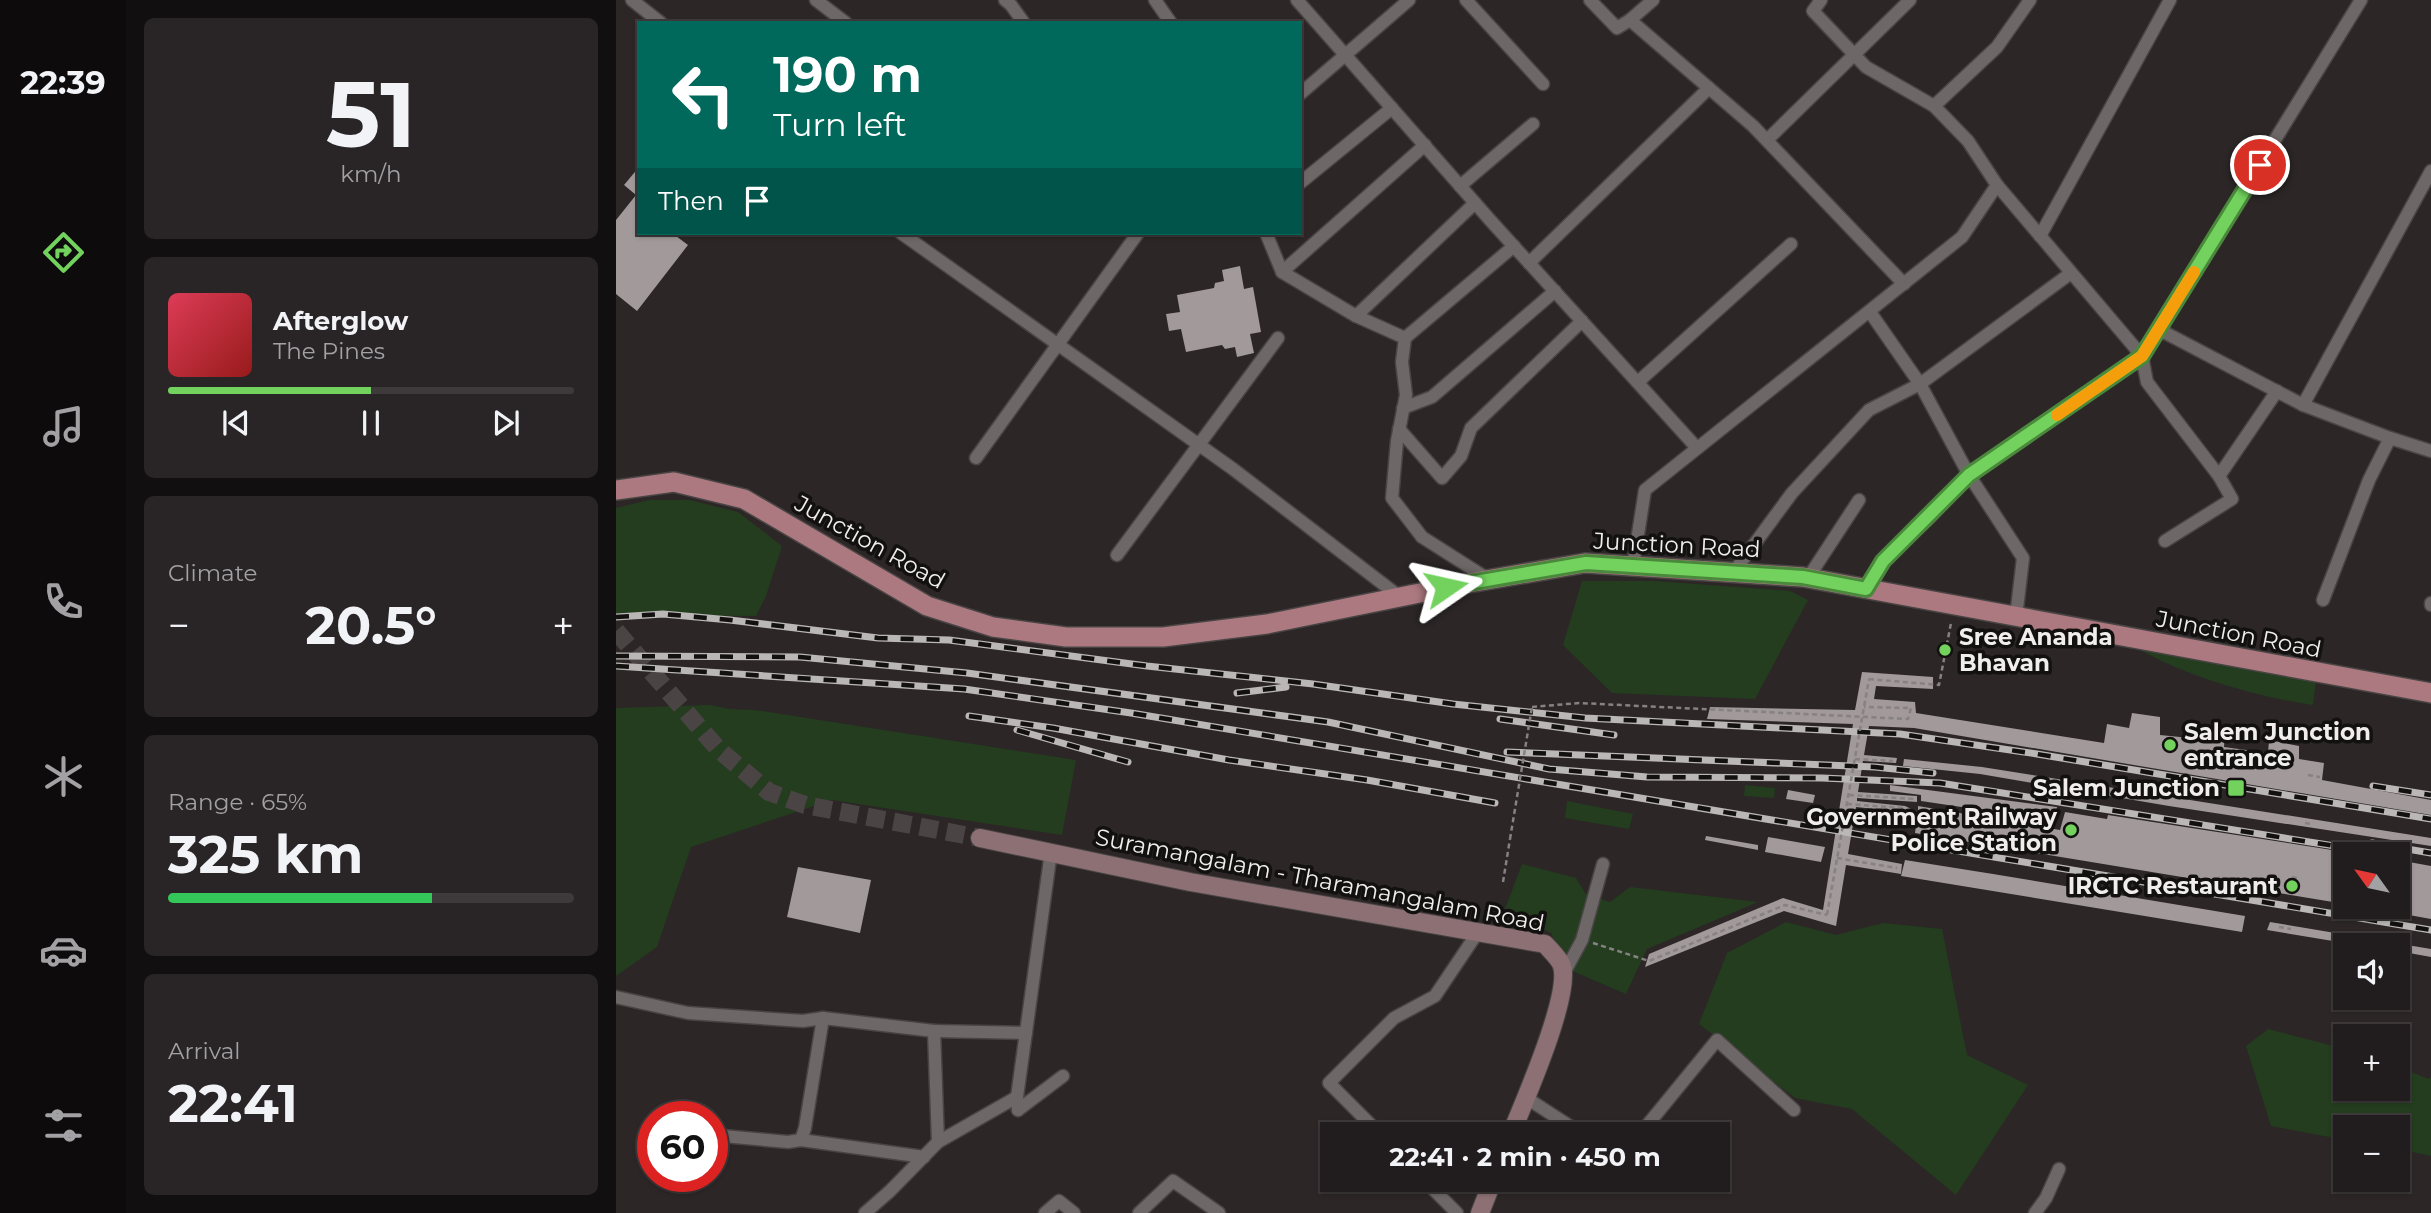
<!DOCTYPE html>
<meta charset="utf-8">
<style>
:root{--surface:#211c1d;--page:#292526;--text:#f1f3f6;--muted:#a2a1a4;--line:#3e3a3b;--accent:#72d25d}
body{margin:0;font-family:Montserrat,sans-serif;background:var(--page);color:var(--text);height:100vh;display:flex;flex-direction:column;font-size:26px;white-space:nowrap}
*{box-sizing:border-box;margin:0}
p{font-size:23px;color:var(--muted)}
.icon{flex:none;width:38px;height:38px;fill:none;stroke:currentColor;stroke-width:2;stroke-linecap:round;stroke-linejoin:round}
.map{position:relative;flex:1;overflow:hidden}
.side{display:flex;flex-direction:column;gap:18px;padding:18px;background:#120f10;width:490px}
.side>*{flex:none}
.banner{position:absolute;left:21px;top:21px;width:665px;height:214px;border-radius:0px;box-shadow:0 2px 5px #0004,0 0 0 2px var(--line);background:#00695c;color:#fff;overflow:hidden}
.needle{width:46px;rotate:303deg}
.tools{position:absolute;left:1717px;top:842px;display:grid;gap:14px}
.tools a{display:grid;place-items:center;width:77px;height:77px;border-radius:0px;background:var(--surface);box-shadow:0 2px 5px #0004,0 0 0 2px var(--line);font-size:35px}
.speed{position:absolute;left:21px;top:1101px;display:flex;gap:14px;font-size:35px;font-weight:700;text-align:center}
.speed>*{display:grid;place-content:center;width:91px;height:91px;border-radius:50%;background:var(--surface);box-shadow:0 2px 5px #0004,0 0 0 2px var(--line);line-height:1}
.speed .limit{border:10px solid #d22;background:#fff;color:#111}
.pin{position:absolute;display:grid;place-items:center;width:60px;height:60px;color:#fff;margin:-30px;border:4px solid #fff;border-radius:50%;box-shadow:0 2px 7px #0007}
.me{position:absolute;width:77px;margin:-38px;rotate:79deg;stroke-linejoin:round;filter:drop-shadow(0 0 5px #0008)}
.turn{display:flex;align-items:center;gap:24px;height:147px;padding:0 21px;font-size:32px}
.turn .icon{width:91px;height:91px;stroke-width:2.5}
.turn b{display:block;font-size:49px;line-height:60px}
.then{display:flex;align-items:center;height:66px;padding:0 21px;background:#0003;gap:14px;font-size:26px}
.big{font-size:52px;font-weight:700;line-height:1.1}
.side .card{flex:1;display:flex;flex-direction:column;justify-content:center;gap:10px;min-width:0;padding:0 24px;border-radius:10px;background:var(--page)}
.side .dial{align-items:center;gap:0}
.dial b{font-size:91px;line-height:1}
.song{display:flex;align-items:center;gap:21px}
.cover{width:84px;height:84px;border-radius:10px;background:linear-gradient(135deg,hsl(350 70% 55%),hsl(0 70% 35%))}
.played{height:7px;border-radius:4px;background:linear-gradient(90deg,var(--accent) 50%,var(--line) 50%)}
.keys{display:flex;justify-content:space-around;direction:ltr}
.heat{display:flex;justify-content:space-between;align-items:center;font-size:38px;direction:ltr}
.charge{height:10px;border-radius:5px;background:linear-gradient(90deg,#34c759 65%,var(--line) 0)}
.trip{position:absolute;left:704px;top:1122px;width:410px;height:70px;border-radius:0px;background:var(--surface);box-shadow:0 2px 5px #0004,0 0 0 2px var(--line);font-weight:700;line-height:70px;text-align:center}
main{display:flex;flex:1;min-height:0}
.dock{display:flex;flex-direction:column;width:126px;justify-content:space-around;align-items:center;background:#0d0b0c;color:var(--muted)}
.dock .icon{width:49px;height:49px}
.dock .on{color:var(--accent)}
.dock b{font-size:32px;color:var(--text)}
.map>svg:first-child{display:block}
</style>
<main>
<nav class="dock">
<b>22:39</b>
<svg class="icon on" aria-label="directions" viewBox="0 0 24 24"><path d="M12 3l9 9-9 9-9-9zM9 14v-3h6M13 9l2 2-2 2"/></svg>
<svg class="icon" aria-label="music" viewBox="0 0 24 24"><path d="M9 18V5l10-2v13"/><circle cx="6" cy="18" r="3"/><circle cx="16" cy="16" r="3"/></svg>
<svg class="icon" aria-label="phone" viewBox="0 0 24 24"><path d="M5 4h4l2 5-3 2q2 4 5 5l2-3 5 2v4C11 20 4 13 5 4z"/></svg>
<svg class="icon" aria-label="climate" viewBox="0 0 24 24"><path d="M12 3v18M4 7l16 10M4 17L20 7"/></svg>
<svg class="icon" aria-label="car" viewBox="0 0 24 24"><path d="M5 17H2v-5l4-1 3-4h7l3 4 3 1v5h-3M9 17h6M6 11h13"/><circle cx="7" cy="17" r="2"/><circle cx="17" cy="17" r="2"/></svg>
<svg class="icon" aria-label="filters" viewBox="0 0 24 24"><path d="M4 7h16M4 17h16"/><circle cx="9" cy="7" r="2"/><circle cx="15" cy="17" r="2"/></svg>
</nav>
<section class="side">
<div class="card dial"><b>51</b><p>km/h</p></div>
<div class="card">
<div class="song"><i class="cover"></i><div><b>Afterglow</b><p>The Pines</p></div></div>
<div class="played"></div>
<div class="keys"><svg class="icon" aria-label="previous" viewBox="0 0 24 24"><path d="M18 5L8 12l10 7zM5 5v14"/></svg><svg class="icon" aria-label="pause" viewBox="0 0 24 24"><path d="M8 5v14M16 5v14"/></svg><svg class="icon" aria-label="next" viewBox="0 0 24 24"><path d="M6 5l10 7-10 7zM19 5v14"/></svg></div>
</div>
<div class="card"><p>Climate</p>
<div class="heat"><a>−</a><b class="big">20.5°</b><a>+</a></div>
</div>
<div class="card"><p>Range · 65%</p><b class="big">325 km</b><div class="charge"></div></div>
<div class="card"><p>Arrival</p><b class="big">22:41</b></div>
</section>
<div class="map">
<svg width="1815" height="1213" viewBox="0 0 1815 1213">
<rect width="100%" height="100%" fill="#2c2627"/>
<g fill="#233d1e">
<polygon points="33,500 74,500 122,512 166,546 150,596 140,616 0,615 0,508"/>
<polygon points="966,581 1039,581 1174,591 1192,600 1139,699 996,693 947,645"/>
<path d="M1522 649 1700 680 1697 705C1638 696 1575 678 1522 649Z"/>
<polygon points="94,705 113,709 139,710 460,760 446,835 216,800 75,847 41,947 0,976 0,708"/>
<polygon points="1129,785 1159,788 1158,798 1128,796"/>
<polygon points="951,801 1017,814 1013,829 949,818"/>
<polygon points="906,864 960,878 970,894 994,902 1014,887 1142,902 1031,949 1010,994 954,970 935,933 889,909"/>
<polygon points="1170,922 1220,935 1267,923 1326,929 1351,1055 1412,1085 1340,1195 1236,1109 1179,1098 1083,1024 1111,953"/>
<polygon points="1652,1029 1729,1049 1729,1088 1782,1088 1782,1067 1813,1079 1815,1077 1815,1156 1782,1149 1782,1127 1729,1127 1729,1140 1655,1126 1630,1046"/>
</g>
<g fill="#a1999a">
<polygon points="23,167 23,233 56,233 72,245 21,311 0,294 0,220 20,195 8,185"/>
<polygon points="624,266 628,289 637,287 645,332 634,334 638,353 621,357 619,347 609,349 606,345 570,352 565,329 553,331 550,314 564,312 561,295 598,288 599,283 608,281 606,270"/>
<polygon points="1246,672 1317,677 1317,689 1260,686 1258,699 1299,702 1300,713 1488,743 1491,724 1513,728 1516,713 1544,717 1544,735 1574,738 1577,726 1609,731 1608,747 1652,753 1653,740 1683,746 1683,759 1708,763 1706,780 1815,800 1815,815 1298,728 1253,726 1248,755 1281,758 1280,763 1247,761 1242,792 1301,796 1301,802 1241,798 1241,801 1289,806 1302,812 1302,806 1444,830 1449,812 1491,819 1492,815 1729,852 1729,904 1299,833 1301,818 1287,812 1240,807 1232,854 1286,864 1285,874 1230,865 1220,926 1168,911 1029,967 1033,954 1167,898 1207,910 1237,724 1091,719 1094,707 1239,710"/>
<polygon points="1288,759 1366,767 1815,838 1815,846 1553,806 1364,774 1287,766"/>
<polygon points="1274,785 1441,807 1439,821 1305,801 1305,795 1274,791"/>
<polygon points="1172,790 1199,795 1197,803 1170,799"/>
<polygon points="1090,836 1142,845 1142,850 1089,840"/>
<polygon points="1152,837 1209,847 1205,862 1149,852"/>
<polygon points="1289,860 1377,874 1629,916 1626,932 1285,876"/>
<polygon points="1782,860 1815,866 1815,919 1754,908 1782,906"/>
<polygon points="182,867 255,880 244,933 171,917"/>
<polygon points="1654,922 1815,949 1815,957 1782,951 1782,945 1741,945 1651,930"/>
</g>
<g fill="none" stroke-linecap="round" stroke-linejoin="round">
<polyline stroke="#4a4445" stroke-width="18" stroke-dasharray="18 9" stroke-linecap="butt" points="0,631 103,750 153,792 189,805 364,838"/>
<defs>
<g id="minor">
<polyline points="16,0 45,23"/>
<polyline points="200,0 230,23"/>
<polyline points="389,0 395,5 408,23"/>
<polyline points="539,0 555,23"/>
<polyline points="681,0 874,220 1081,448"/>
<polyline points="850,0 927,84"/>
<polyline points="974,0 1001,28 1014,20 1137,126 1288,284"/>
<polyline points="1205,0 1197,11 1250,67 1318,106"/>
<polyline points="1014,20 1037,0"/>
<polyline points="684,94 793,0"/>
<polyline points="1151,140 1294,0"/>
<polyline points="684,183 776,108"/>
<polyline points="1381,185 1526,356 1745,0"/>
<polyline points="844,186 917,124"/>
<polyline points="285,233 617,469 784,597"/>
<polyline points="650,233 666,272 740,316 789,338 786,362 790,395 781,441 776,498 806,537 872,579"/>
<polyline points="1424,236 1554,0"/>
<polyline points="913,263 1093,88"/>
<polyline points="666,272 809,145"/>
<polyline points="1254,312 1304,384 1353,475 1407,558 1400,617"/>
<polyline points="740,316 859,203"/>
<polyline points="1542,329 1687,405 1815,171"/>
<polyline points="789,338 898,246"/>
<polyline points="1022,382 1175,244"/>
<polyline points="1687,405 1774,438 1815,451"/>
<polyline points="787,408 816,397 939,291"/>
<polyline points="783,429 826,478 845,456 855,428 966,321"/>
<polyline points="360,458 522,233"/>
<polyline points="1549,541 1616,499 1603,476"/>
<polyline points="501,555 662,338"/>
<polyline points="1017,566 1029,490 1346,237 1381,185 1352,141 1318,106 1381,47 1414,0"/>
<polyline points="1117,573 1176,493 1253,410 1304,384 1455,273"/>
<polyline points="1192,578 1243,500"/>
<polyline points="1250,589 1267,561 1315,516 1353,475 1526,356 1531,382 1603,476 1661,391"/>
<polyline points="1707,600 1753,480 1774,438"/>
<polyline points="1815,605 1815,603"/>
<polyline points="947,975 966,940 987,864"/>
<polyline points="0,997 72,1013 187,1021 207,1018 318,1031 322,1142"/>
<polyline points="318,1031 410,1033"/>
<polyline points="909,1097 966,1134"/>
<polyline points="402,1110 401,1097 435,852"/>
<polyline points="402,1110 447,1076"/>
<polyline points="764,1134 713,1083 778,1018 819,996 862,932"/>
<polyline points="1024,1134 1101,1040 1178,1110"/>
<polyline points="96,1135 172,1142 185,1140 308,1157"/>
<polyline points="185,1140 189,1128 207,1018"/>
<polyline points="808,1180 841,1213"/>
<polyline points="249,1213 274,1191 322,1142 401,1097"/>
<polyline points="429,1213 443,1201 458,1213"/>
<polyline points="523,1213 557,1181 603,1213"/>
<polyline points="1419,1213 1430,1198 1443,1169"/>
</g>
<g id="secondary">
<path d="M364 838 574 882 929 944C935 951 944 959 946 966 955 996 908 1102 895 1134"/>
<polyline points="864,1213 877,1180"/>
</g>
<polyline id="primary" points="0,490 58,482 128,499 311,606 377,627 450,637 547,637 651,624 853,583 969,563 1187,577 1815,693"/>
</defs>
<use href="#minor" stroke="#494444" stroke-width="15"/>
<use href="#secondary" stroke="#494444" stroke-width="20"/>
<use href="#primary" stroke="#494444" stroke-width="22"/>
<g stroke="#868182" stroke-width="2.5" stroke-dasharray="5 3.5" stroke-linecap="butt">
<polyline points="1253,679 1323,685 1335,623"/>
<polyline points="916,707 963,703 1292,719 1295,708 1248,707"/>
<polyline points="1239,759 1277,761"/>
<polyline points="1692,775 1704,777"/>
<polyline points="1233,795 1299,799"/>
<polyline points="1231,804 1288,808 1297,814"/>
<polyline points="1689,823 1695,824"/>
<polyline points="1221,858 1281,868"/>
<polyline points="1676,877 1684,879"/>
<polyline points="887,882 894,839"/>
<polyline points="1663,927 1675,929"/>
<polyline points="977,943 1033,961 1169,905 1211,915"/>
</g>
<use href="#minor" stroke="#6e6768" stroke-width="12"/>
<use href="#secondary" stroke="#8c7073" stroke-width="18"/>
<use href="#primary" stroke="#ab797f" stroke-width="19"/>
<defs>
<g id="rail">
<polyline points="0,617 47,614 114,620 262,638 333,640 531,666 697,684 837,704 969,718 1284,734 1421,754 1815,819"/>
<polyline points="0,656 184,657 351,673 712,722 933,769 1031,777 1206,778 1324,783 1769,854"/>
<polyline points="0,666 348,689 515,713 1815,930"/>
<polyline points="621,693 670,687"/>
<polyline points="353,716 437,728 613,760 751,780 879,803"/>
<polyline points="884,719 998,735"/>
<polyline points="401,730 512,762"/>
<polyline points="891,752 1259,767 1317,773"/>
<polyline points="1757,786 1815,795"/>
<polyline points="1756,843 1815,853"/>
</g>
</defs>
<use href="#rail" stroke="#bbb7b7" stroke-width="7"/>
<use href="#rail" stroke="#131010" stroke-width="4.5" stroke-dasharray="13" stroke-linecap="butt"/>
<g stroke="#868182" stroke-width="2.5" stroke-dasharray="5 3.5" stroke-linecap="butt">
<polyline points="894,839 916,707"/>
<polyline points="1211,915 1253,679"/>
</g>
</g>
<g fill="none" stroke-linecap="round" stroke-linejoin="round">
<defs>
<polyline id="route" points="830,587 970,563 1187,577 1250,589 1267,561 1353,475 1526,356 1644,165"/>
</defs>
<use href="#route" stroke="#4a883c" stroke-width="18"/>
<use href="#route" stroke="#72d25d" stroke-width="12"/>
<polyline stroke="#f59e0b" stroke-width="12" points="1441,415 1526,356 1578,272"/>
</g>
<g fill="#72d25d" stroke="#131010" stroke-width="2.5">
<circle cx="1329" cy="650" r="7"/>
<circle cx="1554" cy="745" r="7"/>
<rect x="1611" y="779" width="18" height="18" rx="3.5"/>
<circle cx="1455" cy="830" r="7"/>
<circle cx="1676" cy="886" r="7"/>
</g>
<g text-anchor="middle" stroke-width="7" stroke-linejoin="round" paint-order="stroke">
<g font-size="23" fill="#f1eded" stroke="#131010">
<text transform="translate(254 542) rotate(29)" y="8">Junction Road</text>
<text transform="translate(1061 545) rotate(3)" y="8">Junction Road</text>
<text transform="translate(1623 634) rotate(11)" y="8">Junction Road</text>
<text transform="translate(704 880) rotate(11)" y="8">Suramangalam - Tharamangalam Road</text>
</g>
<g font-size="23" font-weight="bold" fill="#f1eded" stroke="#131010" text-anchor="end">
<text x="1343" y="645" text-anchor="start">Sree Ananda<tspan x="1343" dy="26">Bhavan</tspan></text>
<text x="1568" y="740" text-anchor="start">Salem Junction<tspan x="1568" dy="26">entrance</tspan></text>
<text x="1604" y="796">Salem Junction</text>
<text x="1441" y="825">Government Railway<tspan x="1441" dy="26">Police Station</tspan></text>
<text x="1662" y="894">IRCTC Restaurant</text>
</g>
</g>
</svg>
<div class="tools">
<a><svg class="needle" viewBox="-14 -14 28 28"><path d="M0-13l5 13h-10z" fill="#e53935"/><path d="M0 13l5-13h-10z" fill="#a2a1a4"/></svg></a>
<a><svg class="icon" aria-label="sound" viewBox="0 0 24 24"><path d="M4 9h4l5-4v14l-5-4H4zM17 9q2 3 0 6"/></svg></a>
<a>+</a>
<a>−</a>
</div>
<div class="speed"><div class="limit">60</div></div>
<div class="pin" style="left:1644px;top:165px;background:#d93025"><svg class="icon" aria-label="arrive" viewBox="0 0 24 24"><path d="M6 21V4h12l-3 4 3 4H6"/></svg></div>
<svg class="me" style="left:830px;top:587px" viewBox="-20 -20 40 40"><path d="M0-17L14 15 0 8-14 15z" fill="#72d25d" stroke="#fff" stroke-width="4"/></svg>
<div class="trip">22:41 · 2 min · 450 m</div>
<div class="banner">
<div class="turn"><svg class="icon" aria-label="left" viewBox="0 0 24 24"><path d="M17 20v-9H6M10 6l-5 5 5 5"/></svg><div><b>190 m</b>Turn left</div></div>
<div class="then">Then<svg class="icon" aria-label="arrive" viewBox="0 0 24 24"><path d="M6 21V4h12l-3 4 3 4H6"/></svg></div>
</div>
</div>
</main>
